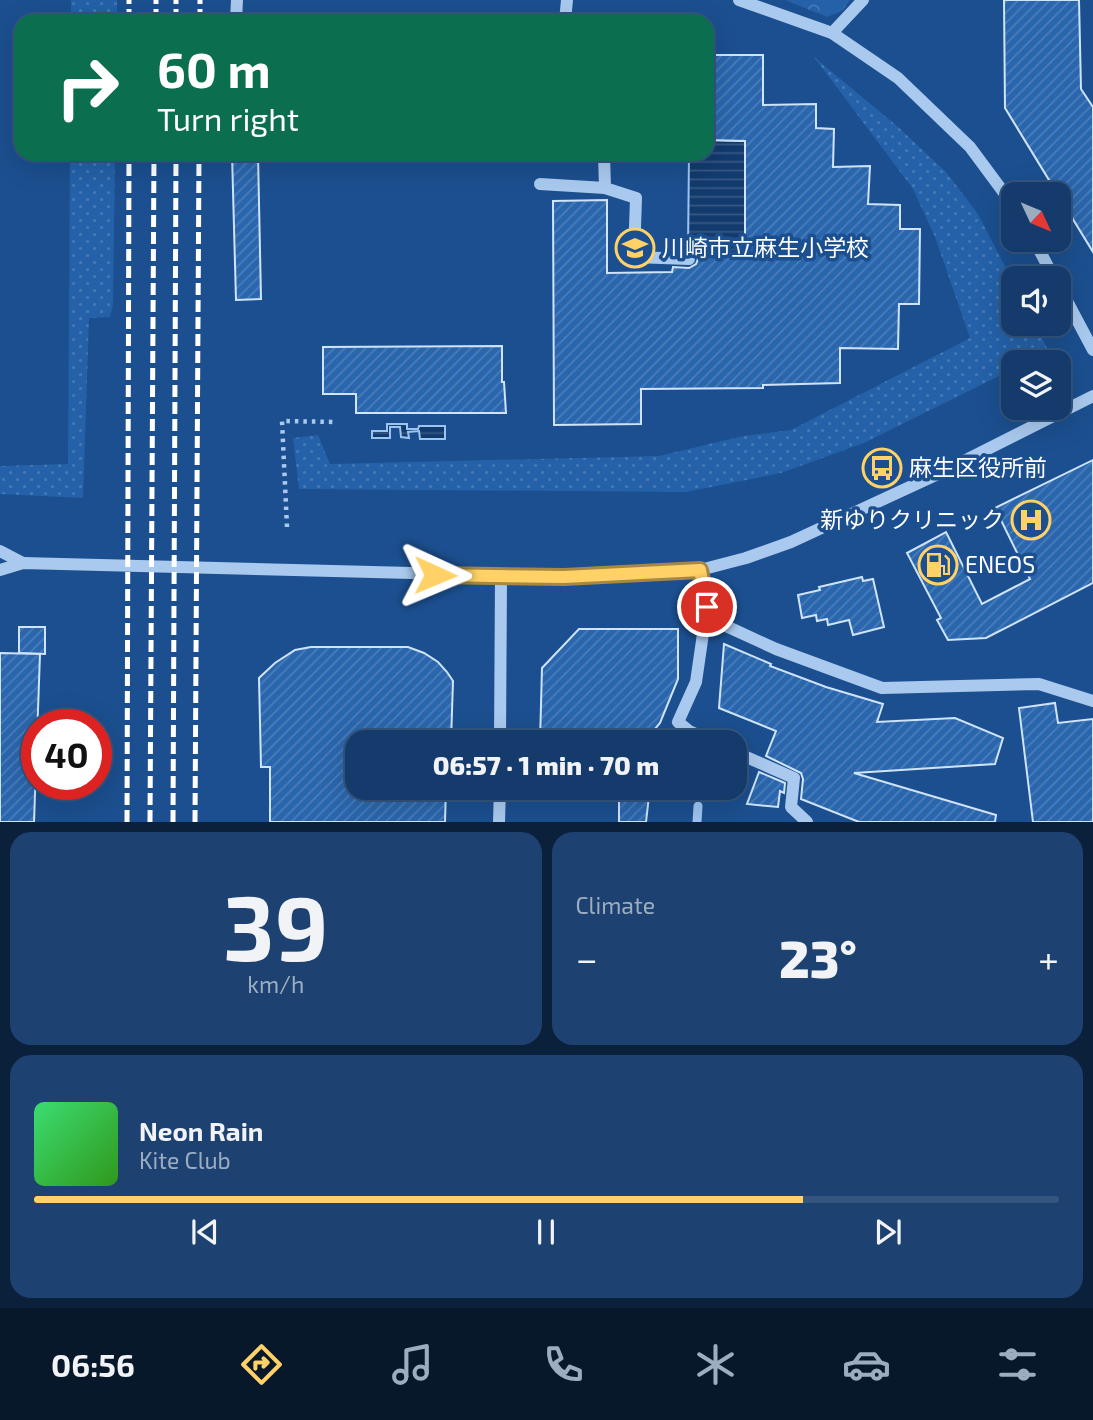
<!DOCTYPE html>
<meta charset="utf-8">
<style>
:root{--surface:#143b6b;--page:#1d4271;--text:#f1f3f6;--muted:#9dadc1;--line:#33557e;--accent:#ffd166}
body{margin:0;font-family:"Exo 2","Noto Sans JP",sans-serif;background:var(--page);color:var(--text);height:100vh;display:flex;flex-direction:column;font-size:26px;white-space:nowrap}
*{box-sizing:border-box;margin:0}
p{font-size:23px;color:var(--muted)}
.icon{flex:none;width:38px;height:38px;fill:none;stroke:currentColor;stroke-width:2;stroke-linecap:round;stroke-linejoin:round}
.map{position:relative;height:822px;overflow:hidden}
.side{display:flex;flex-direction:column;gap:10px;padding:10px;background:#0b203b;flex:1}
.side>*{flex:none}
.top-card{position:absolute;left:14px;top:14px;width:700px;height:147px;border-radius:21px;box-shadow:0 7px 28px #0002,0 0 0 2px var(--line);background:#0b6e4f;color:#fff;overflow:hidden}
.needle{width:46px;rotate:134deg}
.tools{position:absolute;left:1001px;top:182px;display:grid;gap:14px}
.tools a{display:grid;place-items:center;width:70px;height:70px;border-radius:14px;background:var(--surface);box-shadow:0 7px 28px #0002,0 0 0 2px var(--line);font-size:35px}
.speed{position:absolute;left:21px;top:709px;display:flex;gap:14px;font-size:35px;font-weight:700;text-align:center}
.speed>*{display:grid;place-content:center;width:91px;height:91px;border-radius:50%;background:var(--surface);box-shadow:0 7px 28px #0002,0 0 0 2px var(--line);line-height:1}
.speed .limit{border:10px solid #d22;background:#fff;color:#111}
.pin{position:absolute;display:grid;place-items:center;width:60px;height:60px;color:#fff;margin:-30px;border:4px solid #fff;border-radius:50%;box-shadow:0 2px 7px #0007}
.me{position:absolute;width:77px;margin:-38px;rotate:91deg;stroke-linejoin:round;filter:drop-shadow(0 0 5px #0008)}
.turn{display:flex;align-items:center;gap:24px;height:147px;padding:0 28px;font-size:32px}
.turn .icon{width:91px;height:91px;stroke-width:2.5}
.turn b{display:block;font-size:49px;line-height:60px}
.big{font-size:52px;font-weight:800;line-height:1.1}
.side .tile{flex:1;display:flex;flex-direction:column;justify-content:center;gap:10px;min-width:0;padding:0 24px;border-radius:21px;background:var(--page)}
.side .dial{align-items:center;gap:0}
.dial b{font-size:91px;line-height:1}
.song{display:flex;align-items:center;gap:21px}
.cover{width:84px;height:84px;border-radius:10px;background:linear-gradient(135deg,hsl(140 70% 55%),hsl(110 70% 35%))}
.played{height:7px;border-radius:4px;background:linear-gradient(90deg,var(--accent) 75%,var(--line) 75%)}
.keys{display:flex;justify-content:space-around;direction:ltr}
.heat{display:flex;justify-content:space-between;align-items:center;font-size:38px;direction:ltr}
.side .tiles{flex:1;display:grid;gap:10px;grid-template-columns:1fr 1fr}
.tile:last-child{grid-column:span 2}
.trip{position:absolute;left:345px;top:730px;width:402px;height:70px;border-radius:21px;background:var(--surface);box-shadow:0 7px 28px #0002,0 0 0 2px var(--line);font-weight:800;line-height:70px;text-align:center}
.menu{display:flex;height:112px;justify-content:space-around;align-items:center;background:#08182b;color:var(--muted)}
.menu .icon{width:49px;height:49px}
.menu .active{color:var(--accent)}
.menu b{font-size:32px;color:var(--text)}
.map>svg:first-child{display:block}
</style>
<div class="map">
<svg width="1093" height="822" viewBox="0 0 1093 822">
<defs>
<pattern id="grass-dots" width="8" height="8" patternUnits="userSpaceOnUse" patternTransform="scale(1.75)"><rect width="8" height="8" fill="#2461a8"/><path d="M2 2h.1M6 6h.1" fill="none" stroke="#4579b5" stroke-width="1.8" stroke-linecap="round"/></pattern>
<pattern id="park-crowns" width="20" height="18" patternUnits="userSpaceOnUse" patternTransform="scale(1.75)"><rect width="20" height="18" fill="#2461a8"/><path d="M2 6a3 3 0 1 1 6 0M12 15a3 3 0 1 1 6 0" fill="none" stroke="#4579b5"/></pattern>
<pattern id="water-rules" width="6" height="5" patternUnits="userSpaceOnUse" patternTransform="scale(1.75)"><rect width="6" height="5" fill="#123a6d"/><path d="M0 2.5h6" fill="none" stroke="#365883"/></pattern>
<pattern id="building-hatch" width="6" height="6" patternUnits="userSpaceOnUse" patternTransform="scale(1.75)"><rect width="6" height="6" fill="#2a66ad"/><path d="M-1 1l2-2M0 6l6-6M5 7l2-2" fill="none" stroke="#4a7db9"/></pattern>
</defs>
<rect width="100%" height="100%" fill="#1b4f8f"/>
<g fill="url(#grass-dots)">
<rect x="71" y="0" width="46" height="21"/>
<polygon points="814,57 897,126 946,172 978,214 1013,282 1013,324 1035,324 1049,352 1028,362 1013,362 1013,369 864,443 781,473 686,492 299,489 293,438 318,435 330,464 659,456 743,436 791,430 970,338 935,237 913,189"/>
<polygon points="70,154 115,154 113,304 110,317 89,318 83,498 0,494 0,466 68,464"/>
</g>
<polygon fill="url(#park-crowns)" points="785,0 850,0 842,11 827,17"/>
<g fill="url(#water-rules)" stroke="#9cc4f0" stroke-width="2">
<polygon points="707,140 745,141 745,254 688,252 689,154 707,154"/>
<polygon points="387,424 407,424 407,429 418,429 419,426 445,426 445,439 420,439 419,431 408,432 409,438 401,437 400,427 390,427 390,438 372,438 372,431 387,431"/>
</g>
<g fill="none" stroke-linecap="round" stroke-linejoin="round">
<polyline stroke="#9cc4f0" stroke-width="9" points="697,822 698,806"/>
</g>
<g fill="url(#building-hatch)" stroke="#cfe3fa" stroke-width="2">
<polygon points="1004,0 1079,0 1081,89 1093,107 1093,252 1005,108"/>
<polygon points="707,55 763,55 763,105 816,104 816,128 834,129 833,167 870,166 868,204 900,205 900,229 920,229 919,304 899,304 898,349 840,348 840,383 763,385 763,388 641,389 641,424 554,425 553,201 607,200 607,273 672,272 673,267 689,268 696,264 698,259 694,252 745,254 745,141 707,140"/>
<polygon points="232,154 258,154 261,299 236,300"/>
<polygon points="502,346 502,382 504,382 506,413 356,413 356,394 323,394 323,347"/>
<polygon points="1093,460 1093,583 986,638 948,640 937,620 941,618 907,553 946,532 982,604 1030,579 995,508"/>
<polygon points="862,577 863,581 873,579 884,627 853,635 849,620 828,625 827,619 817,621 816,615 802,618 798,595 820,590 819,587"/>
<polygon points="19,627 45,627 45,654 19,653"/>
<polygon points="579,629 678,629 678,679 660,723 644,742 540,742 542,668"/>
<polygon points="724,644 771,664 770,666 826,687 883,704 877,722 955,718 1003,738 995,764 854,773 996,815 995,822 859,822 801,799 803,779 801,773 766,756 776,731 719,708"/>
<polygon points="311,647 408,647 424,653 438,662 447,672 453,681 451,742 357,742 357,788 446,788 445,822 270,822 270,767 261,767 259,678 275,663 295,650"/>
<polygon points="0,653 40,654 34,822 0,822"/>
<polygon points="1055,703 1058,723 1093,719 1093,822 1033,822 1019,708"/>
<polygon points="759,772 785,783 784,793 780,791 778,807 747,804"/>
<polygon points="562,788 618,788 618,795 562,794"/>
<polygon points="619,795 649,796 646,822 619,822"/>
</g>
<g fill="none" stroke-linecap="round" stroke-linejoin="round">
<polyline stroke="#a9c9ee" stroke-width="4.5" stroke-dasharray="3.5 5" stroke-linecap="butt" points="287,527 282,421 336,422"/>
<g stroke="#a9c9ee" stroke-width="12">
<polyline points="739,0 832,33 898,78 970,147 1013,205"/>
<polyline points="236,21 237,0"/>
<polyline points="565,21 567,0"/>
<polyline points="832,33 863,0"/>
<polyline points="604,154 605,188 636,198 634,257 689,259"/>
<polyline points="540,184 605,188"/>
<polyline points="1034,240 1054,278"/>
<polyline points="1059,286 1093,350"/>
<polyline points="0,551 23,563"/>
<polyline points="0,570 23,563 564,577 700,570 746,558 791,542 940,473 1093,396"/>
<polyline points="700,570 707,606 696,682 678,722 689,731 713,742"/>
<polyline points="707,606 726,626 776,649 882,688 1039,684 1093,701"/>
<polyline points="500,742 501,576"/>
<polyline points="735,752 794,778 791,807 807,822"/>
<polyline points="499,822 500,788"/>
</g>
<g stroke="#fff" stroke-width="5" stroke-dasharray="12 5" stroke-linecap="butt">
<polyline points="129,21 129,0"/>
<polyline points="156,21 156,0"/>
<polyline points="176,21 176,0"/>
<polyline points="200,21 200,0"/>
<polyline points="127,822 129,154"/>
<polyline points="150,822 154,154"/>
<polyline points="173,822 176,154"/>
<polyline points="195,822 199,154"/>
</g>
</g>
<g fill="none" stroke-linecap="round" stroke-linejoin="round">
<defs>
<polyline id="route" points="435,575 564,577 700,570 707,607"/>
</defs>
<use href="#route" stroke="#a68842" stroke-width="18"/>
<use href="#route" stroke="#ffd166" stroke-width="12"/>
</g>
<defs>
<symbol id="school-ring" viewBox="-11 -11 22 22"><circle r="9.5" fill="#1b4f8f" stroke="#ffd166" stroke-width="1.5"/><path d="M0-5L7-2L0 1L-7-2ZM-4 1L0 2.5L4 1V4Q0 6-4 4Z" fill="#ffd166"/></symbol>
<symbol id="bus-ring" viewBox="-11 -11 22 22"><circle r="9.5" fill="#1b4f8f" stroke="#ffd166" stroke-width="1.5"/><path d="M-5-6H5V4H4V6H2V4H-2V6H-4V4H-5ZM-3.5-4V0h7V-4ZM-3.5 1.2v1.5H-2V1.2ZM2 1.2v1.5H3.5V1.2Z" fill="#ffd166"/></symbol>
<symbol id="hospital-ring" viewBox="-11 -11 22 22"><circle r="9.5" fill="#1b4f8f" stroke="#ffd166" stroke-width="1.5"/><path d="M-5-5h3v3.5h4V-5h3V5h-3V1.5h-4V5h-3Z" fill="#ffd166"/></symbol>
<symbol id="fuel-ring" viewBox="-11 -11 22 22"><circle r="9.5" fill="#1b4f8f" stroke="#ffd166" stroke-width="1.5"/><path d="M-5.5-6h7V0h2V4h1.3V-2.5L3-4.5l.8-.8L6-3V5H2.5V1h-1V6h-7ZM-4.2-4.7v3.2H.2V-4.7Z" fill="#ffd166"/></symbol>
</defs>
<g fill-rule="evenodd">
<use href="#school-ring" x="613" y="226" width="44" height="44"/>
<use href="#bus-ring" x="860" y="446" width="44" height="44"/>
<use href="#hospital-ring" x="1009" y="498" width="44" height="44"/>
<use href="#fuel-ring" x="916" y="543" width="44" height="44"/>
</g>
<g text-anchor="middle" stroke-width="7" stroke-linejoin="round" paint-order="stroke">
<g font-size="23" fill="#fff" stroke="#1b4f8f" text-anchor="start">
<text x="662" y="256">川崎市立麻生小学校</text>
<text x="909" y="476">麻生区役所前</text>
<text x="1004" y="528" text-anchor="end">新ゆりクリニック</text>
<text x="965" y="573">ENEOS</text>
</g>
</g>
</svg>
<div class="tools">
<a><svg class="needle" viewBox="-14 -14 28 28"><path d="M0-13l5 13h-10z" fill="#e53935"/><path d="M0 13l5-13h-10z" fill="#9dadc1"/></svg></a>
<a><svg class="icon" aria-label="sound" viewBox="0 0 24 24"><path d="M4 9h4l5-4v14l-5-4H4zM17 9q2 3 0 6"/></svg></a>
<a><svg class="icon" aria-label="layers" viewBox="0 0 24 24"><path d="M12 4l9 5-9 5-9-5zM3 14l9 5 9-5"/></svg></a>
</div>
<div class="speed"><div class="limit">40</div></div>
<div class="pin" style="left:707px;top:607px;background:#d93025"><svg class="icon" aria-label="arrive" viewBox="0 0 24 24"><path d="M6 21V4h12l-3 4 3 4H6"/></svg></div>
<svg class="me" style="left:435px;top:575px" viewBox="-20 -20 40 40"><path d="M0-17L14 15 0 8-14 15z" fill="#ffd166" stroke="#fff" stroke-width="4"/></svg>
<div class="trip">06:57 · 1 min · 70 m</div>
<div class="top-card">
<div class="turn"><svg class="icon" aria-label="right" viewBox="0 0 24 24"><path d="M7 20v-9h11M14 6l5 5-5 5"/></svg><div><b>60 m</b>Turn right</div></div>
</div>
</div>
<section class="side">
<div class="tiles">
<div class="tile dial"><b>39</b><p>km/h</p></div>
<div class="tile"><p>Climate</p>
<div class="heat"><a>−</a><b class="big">23°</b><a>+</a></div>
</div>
<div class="tile">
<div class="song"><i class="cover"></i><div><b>Neon Rain</b><p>Kite Club</p></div></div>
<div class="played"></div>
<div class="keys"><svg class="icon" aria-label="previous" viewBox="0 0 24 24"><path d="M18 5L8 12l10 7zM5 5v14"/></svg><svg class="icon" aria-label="pause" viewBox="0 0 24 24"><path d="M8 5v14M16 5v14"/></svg><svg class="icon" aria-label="next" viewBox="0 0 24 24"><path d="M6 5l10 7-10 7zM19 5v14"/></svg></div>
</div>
</div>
</section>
<nav class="menu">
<b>06:56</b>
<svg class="icon active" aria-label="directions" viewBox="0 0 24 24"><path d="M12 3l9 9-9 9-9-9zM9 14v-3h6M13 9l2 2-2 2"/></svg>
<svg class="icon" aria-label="music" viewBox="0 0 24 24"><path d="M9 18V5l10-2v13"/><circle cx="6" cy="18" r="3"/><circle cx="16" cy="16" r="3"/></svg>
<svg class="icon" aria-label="phone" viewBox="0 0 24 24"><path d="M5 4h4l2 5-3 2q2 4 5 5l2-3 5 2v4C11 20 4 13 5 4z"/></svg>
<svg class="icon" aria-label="climate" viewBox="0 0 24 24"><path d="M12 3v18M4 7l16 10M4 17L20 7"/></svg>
<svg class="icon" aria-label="car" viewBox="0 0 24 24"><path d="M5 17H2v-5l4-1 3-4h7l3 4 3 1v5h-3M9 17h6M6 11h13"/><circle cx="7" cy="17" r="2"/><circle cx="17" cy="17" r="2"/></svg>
<svg class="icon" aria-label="filters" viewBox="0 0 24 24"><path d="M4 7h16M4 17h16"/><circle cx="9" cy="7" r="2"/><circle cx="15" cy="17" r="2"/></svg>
</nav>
